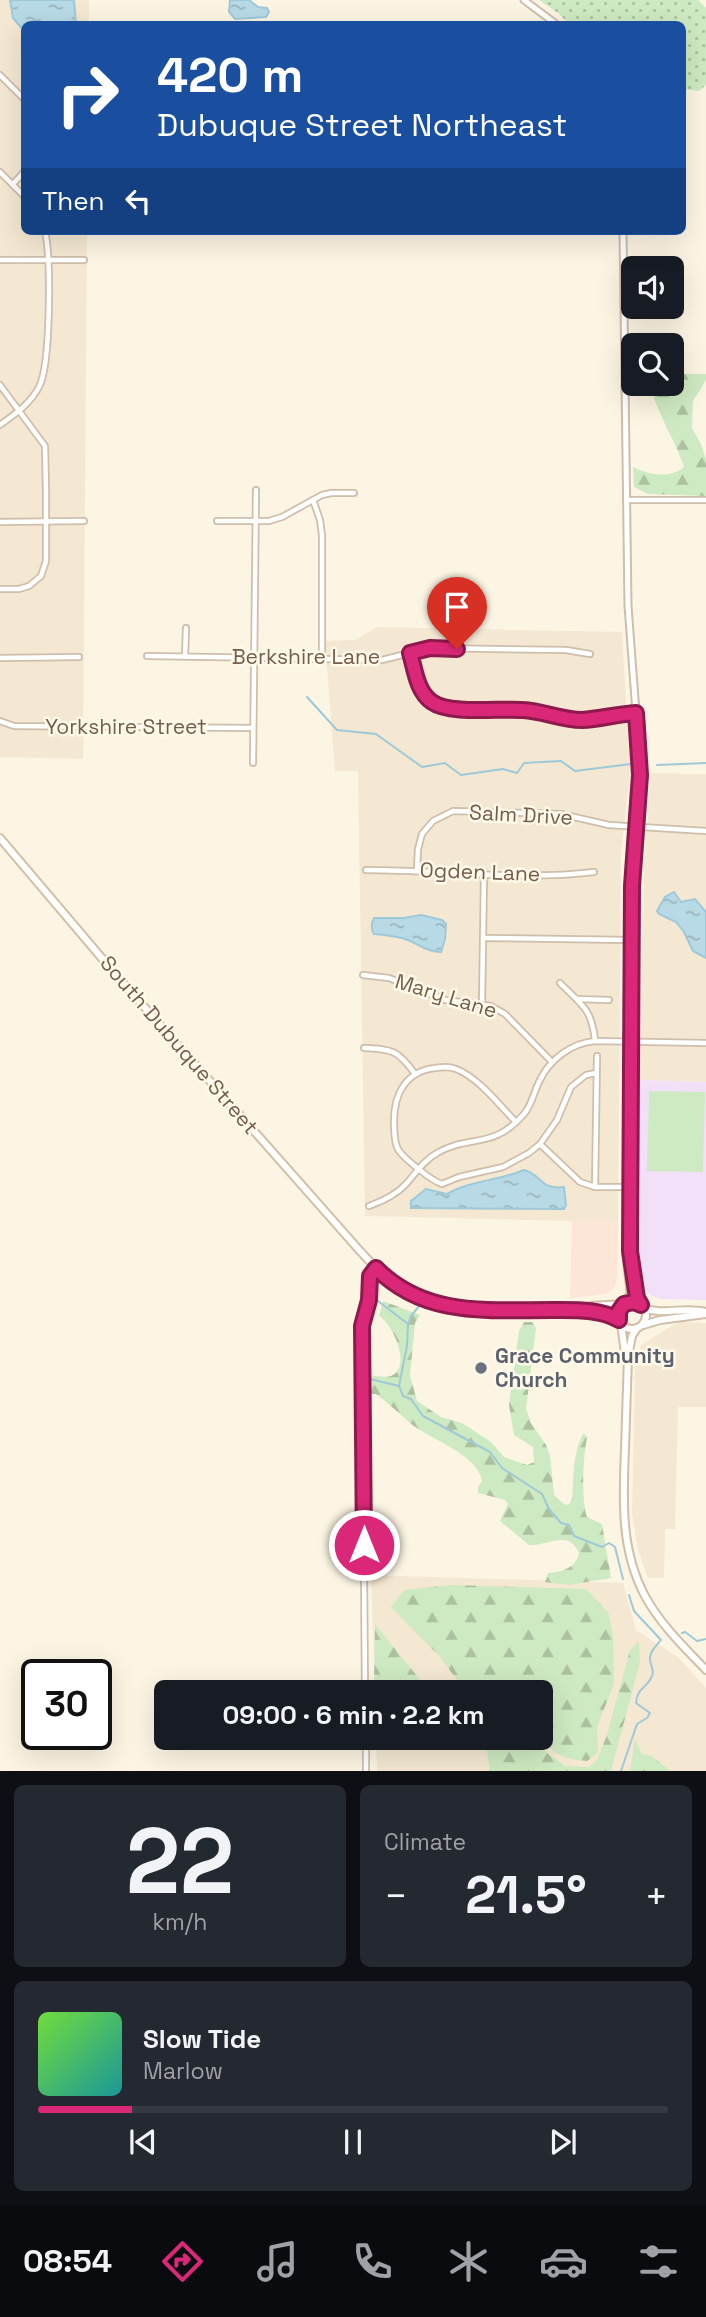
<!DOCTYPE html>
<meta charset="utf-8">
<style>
:root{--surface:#171b24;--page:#242831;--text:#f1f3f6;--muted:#9ea1a6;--line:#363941;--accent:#db2777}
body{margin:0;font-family:"Space Grotesk",sans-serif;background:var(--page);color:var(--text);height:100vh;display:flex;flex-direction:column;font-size:26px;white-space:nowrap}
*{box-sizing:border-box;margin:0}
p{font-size:23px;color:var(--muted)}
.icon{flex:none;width:38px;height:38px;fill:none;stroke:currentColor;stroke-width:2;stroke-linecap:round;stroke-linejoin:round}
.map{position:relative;height:1771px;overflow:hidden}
.sheet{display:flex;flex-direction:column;gap:14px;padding:14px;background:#0d0f14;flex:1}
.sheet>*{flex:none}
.hud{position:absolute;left:21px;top:21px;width:665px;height:214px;border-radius:10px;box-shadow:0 7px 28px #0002;background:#1a4fa0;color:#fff;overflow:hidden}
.tools{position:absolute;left:621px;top:256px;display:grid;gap:14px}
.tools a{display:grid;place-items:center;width:63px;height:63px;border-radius:10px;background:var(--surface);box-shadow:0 7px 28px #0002;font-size:35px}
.speed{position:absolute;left:21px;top:1659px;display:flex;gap:14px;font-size:35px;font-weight:700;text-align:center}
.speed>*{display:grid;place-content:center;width:91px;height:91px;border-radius:50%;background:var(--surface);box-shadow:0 7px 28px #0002;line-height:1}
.speed .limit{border:4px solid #111;border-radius:10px;background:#fff;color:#111}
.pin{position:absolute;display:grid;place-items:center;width:60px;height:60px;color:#fff;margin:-72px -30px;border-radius:50% 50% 50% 0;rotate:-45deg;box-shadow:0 0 7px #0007}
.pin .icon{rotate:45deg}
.me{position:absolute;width:77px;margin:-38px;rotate:0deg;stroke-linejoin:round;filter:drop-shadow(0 0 5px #0008)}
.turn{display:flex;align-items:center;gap:24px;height:147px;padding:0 21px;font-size:32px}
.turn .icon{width:91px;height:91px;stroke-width:2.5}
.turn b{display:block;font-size:49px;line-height:60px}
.then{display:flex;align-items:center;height:66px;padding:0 21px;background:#0003;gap:14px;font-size:26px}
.big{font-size:52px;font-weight:700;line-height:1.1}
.sheet .widget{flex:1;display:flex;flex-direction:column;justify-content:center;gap:10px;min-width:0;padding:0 24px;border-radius:10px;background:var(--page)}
.sheet .dial{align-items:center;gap:0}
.dial b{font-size:91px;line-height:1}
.song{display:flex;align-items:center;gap:21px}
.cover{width:84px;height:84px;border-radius:10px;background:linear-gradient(135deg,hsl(100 70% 55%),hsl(180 70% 35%))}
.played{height:7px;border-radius:4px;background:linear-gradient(90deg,var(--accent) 15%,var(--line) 15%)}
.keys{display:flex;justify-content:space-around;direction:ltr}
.heat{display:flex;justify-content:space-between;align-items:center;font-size:38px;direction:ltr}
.sheet .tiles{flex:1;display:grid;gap:14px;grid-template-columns:1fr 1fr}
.widget:last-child{grid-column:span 2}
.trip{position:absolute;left:154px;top:1680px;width:399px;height:70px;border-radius:10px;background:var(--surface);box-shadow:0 7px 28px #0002;font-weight:700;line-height:70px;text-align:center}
.dock{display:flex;height:112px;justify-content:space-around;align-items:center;background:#090b0e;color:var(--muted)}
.dock .icon{width:49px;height:49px}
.dock .current{color:var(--accent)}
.dock b{font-size:32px;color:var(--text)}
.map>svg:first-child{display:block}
</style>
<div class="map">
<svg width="706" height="1771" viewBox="0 0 706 1771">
<defs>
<pattern id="forest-firs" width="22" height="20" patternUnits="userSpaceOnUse" patternTransform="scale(1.75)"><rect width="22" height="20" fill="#ceeac2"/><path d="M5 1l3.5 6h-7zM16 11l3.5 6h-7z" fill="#acc1a0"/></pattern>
<pattern id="park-dots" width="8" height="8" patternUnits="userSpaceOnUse" patternTransform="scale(1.75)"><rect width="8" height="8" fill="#ceeac2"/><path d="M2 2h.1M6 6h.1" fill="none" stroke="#acc1a0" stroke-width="1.8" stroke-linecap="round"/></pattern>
<pattern id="water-ripples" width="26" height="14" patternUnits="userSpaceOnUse" patternTransform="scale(1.75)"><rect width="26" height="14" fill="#b8dae6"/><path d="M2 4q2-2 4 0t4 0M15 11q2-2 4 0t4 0" fill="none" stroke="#9ab4bc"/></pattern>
</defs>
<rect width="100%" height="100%" fill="#fcf5e4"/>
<g fill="#f4e8d2">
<polygon points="0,0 89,0 89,24 24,24 24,231 87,231 83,759 0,757"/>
<polygon points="377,627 622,632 630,773 621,853 618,1222 365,1216 358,771 335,771 325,641 355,640"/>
<polygon points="651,773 706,774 706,1082 640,1080 644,872"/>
<polygon points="678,1322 706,1323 706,1407 678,1407 675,1529 665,1529 664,1578 648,1578 638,1550 632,1514 635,1366 641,1345"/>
<polygon points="371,1575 623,1583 636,1630 679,1658 706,1688 706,1771 377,1771 376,1738 541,1738 541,1692 375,1692"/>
</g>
<polygon fill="#fde6d7" points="572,1220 618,1222 617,1280 614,1288 606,1294 570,1298"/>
<polygon fill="#f2e0f9" points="640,1080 706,1082 706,1300 660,1299 650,1295 644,1287 640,1274"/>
<polygon fill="#ceeac2" points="649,1091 705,1092 703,1172 647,1171"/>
<g fill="url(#forest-firs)">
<path d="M684 374H706V380L693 401 692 428 701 444 706 459V496L648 494 634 487 633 467C649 475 670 479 684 467 674 438 657 413 649 383H672V381Z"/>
<path d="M383 1301 420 1315 415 1323 410 1375 417 1401 441 1417 462 1423 491 1442 504 1457 527 1465 534 1462 533 1447 514 1435 509 1405 519 1331 524 1322H532L536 1328 526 1409 531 1423 546 1445 550 1456 554 1495 565 1505 569 1504 572 1499 574 1465 578 1445 583 1434H585L587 1438C583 1456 581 1500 587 1517L602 1524 611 1578 569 1585 545 1582 548 1573C562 1572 576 1568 579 1553 568 1528 546 1547 529 1545L500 1521 508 1504 505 1500 478 1493V1487L482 1481C478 1454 429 1439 410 1423 399 1413 388 1403 376 1394H370L368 1376C375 1375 384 1378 391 1376 412 1368 394 1325 379 1316Z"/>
<path d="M451 1585 586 1589 608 1612 613 1635 614 1684 597 1727 598 1753 587 1761C564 1759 556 1756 541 1738V1692H466L439 1656 391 1607 404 1590Z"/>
<polygon points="375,1624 421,1681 413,1686 403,1679 388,1692 374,1692"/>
<polygon points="639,1642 640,1662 611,1771 490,1771 485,1738 534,1738 547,1753 565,1766 589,1767 597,1760 607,1735 630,1650"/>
<polygon points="635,1739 642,1754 652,1756 670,1771 630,1771"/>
</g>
<polygon fill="url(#park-dots)" points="539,0 698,0 706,8 706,85 699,91 683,89 682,24 569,24 558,13"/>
<g fill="url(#water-ripples)" stroke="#9ec9d8" stroke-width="2">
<polygon points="10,0 74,0 76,24 24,24 24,31 13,18"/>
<polygon points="230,0 249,0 258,7 267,8 269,12 266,17 235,19 229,12"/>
<polygon points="674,892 681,902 695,899 706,912 706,958 693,951 684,932 676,922 659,914 657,911 665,897"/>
<path d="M421 915 442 920 446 924 445 939 441 952C428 952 420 945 408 940 397 936 386 935 374 934 371 930 371 923 374 918H404Z"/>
<path d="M524 1170C543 1175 539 1190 564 1187L566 1205 564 1209 411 1208V1201L426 1189 447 1194C470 1180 499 1181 524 1170Z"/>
</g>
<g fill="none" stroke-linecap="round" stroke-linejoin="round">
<g stroke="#9ec9d8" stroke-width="2">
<polyline points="307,697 337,730 376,734 422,767 445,763 461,775 503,769 517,773 524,763 561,761 575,771 631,764"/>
<polyline points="657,765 706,763"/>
<polyline points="378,1301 408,1324"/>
<polyline points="420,1305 411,1316 408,1325 407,1346 399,1386 403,1396 411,1399 423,1416 490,1452 502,1468 542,1494 549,1509 561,1523 569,1525 574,1536 602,1547 609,1543 615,1547 623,1579"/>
<polyline points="366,1378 399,1386"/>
<polyline points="682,1633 685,1632 697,1641 706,1639"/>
<path d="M621 1771 637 1724 647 1718 650 1713 636 1703C637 1687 647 1689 652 1676 655 1669 650 1666 650 1659 649 1652 657 1645 661 1640L634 1611 629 1595"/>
</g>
<defs>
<g id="minor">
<polyline points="0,75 24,99"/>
<polyline points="0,172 24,196"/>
<polyline points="13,184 24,172"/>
<polyline points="0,260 84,260"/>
<polyline points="0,385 45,446 46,491 46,561 41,576 29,586 19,589 0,589"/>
<path d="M0 425C15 414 30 404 39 387 51 364 51 259 45 231"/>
<polyline points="313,500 320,520 322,535 322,658"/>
<polyline points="627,500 706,500"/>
<polyline points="217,521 269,521 282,517 322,495 331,493 354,493"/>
<polyline points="0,522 84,521"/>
<path d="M410 653C415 670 417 691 432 702 448 713 502 708 523 710 543 711 562 720 582 720 600 719 618 714 636 713"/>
<polyline points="147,656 382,660 430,648 566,650 590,654"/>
<polyline points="185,656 186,628"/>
<polyline points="0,658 79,657"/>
<polyline points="0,721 14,726 253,728"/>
<polyline points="253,763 256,490"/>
<path d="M366 870C441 870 519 881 594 872"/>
<polyline points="417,870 418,849 422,834 433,821 453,811 561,814 609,825 706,831"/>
<polyline points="483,938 631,940"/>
<polyline points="363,975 389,978 445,1000 491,1006 505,1014 552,1062"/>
<path d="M560 983C582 1005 592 1009 595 1041"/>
<polyline points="577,999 609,1000"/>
<polyline points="482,1005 484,874"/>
<path d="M364 1048C392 1049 398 1050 415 1074"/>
<path d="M516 1122C499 1105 479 1078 456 1069 449 1066 442 1067 435 1068 406 1071 394 1094 394 1121 394 1130 394 1139 397 1147 400 1156 432 1181 442 1184L459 1177 503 1167 529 1153 540 1144 557 1120 571 1087 586 1075 596 1073"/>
<polyline points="540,1144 580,1182 595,1187 630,1187"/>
<polyline points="595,1187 597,1056"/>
<path d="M369 1206C383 1201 396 1195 406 1184 416 1173 423 1161 437 1153 470 1134 493 1150 524 1114 532 1105 534 1091 540 1080 550 1059 572 1043 595 1041L706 1043"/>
<polyline points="365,1692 362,1326 369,1300 370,1276 376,1268"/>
<polyline points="366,1738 366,1771"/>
</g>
<g id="tertiary">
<polyline points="524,0 556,24"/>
<polyline points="623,231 628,606 640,766 632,886 630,1251 637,1298 641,1305"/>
<polyline points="626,1303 630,1292 626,1255 630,1251"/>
</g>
<g id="secondary">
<path d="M0 838 117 976 360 1251C371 1263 382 1275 395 1285 441 1319 507 1310 562 1310 581 1310 602 1310 619 1320"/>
<circle cx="632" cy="1315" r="14"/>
<path d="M643 1308C664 1316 685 1306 706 1312"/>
<polyline points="578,1310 591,1306 624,1304"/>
<polyline points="621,1324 625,1353 628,1357"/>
<polyline points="643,1325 660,1320 706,1314"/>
<path d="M637 1328 632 1336 628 1357C627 1388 626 1418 625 1448 623 1499 620 1549 645 1596 660 1624 684 1647 706 1670"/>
</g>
</defs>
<use href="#minor" stroke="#cebeaa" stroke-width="8"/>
<use href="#tertiary" stroke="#cebeaa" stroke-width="9"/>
<use href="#secondary" stroke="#d1bfa7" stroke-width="10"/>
<use href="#minor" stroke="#fff" stroke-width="4.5"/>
<use href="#tertiary" stroke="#fff" stroke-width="5"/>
<use href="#secondary" stroke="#fff" stroke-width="6"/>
</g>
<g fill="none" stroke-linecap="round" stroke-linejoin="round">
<defs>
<path id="route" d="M364 1545 362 1326 369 1300 370 1276 376 1268C427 1320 495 1309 561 1310 580 1310 602 1310 619 1320V1311L624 1304 634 1302 641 1305 637 1298 630 1251 632 886 640 775 636 713C618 714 600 719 582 720 562 720 543 711 523 710 500 708 450 715 432 702 417 692 415 670 410 653L430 648 457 649"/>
</defs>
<use href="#route" stroke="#8e194d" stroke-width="18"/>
<use href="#route" stroke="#db2777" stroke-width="12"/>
</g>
<circle fill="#6b7280" stroke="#fff9ea" stroke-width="2.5" cx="481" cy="1368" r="7"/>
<g text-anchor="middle" stroke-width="5" stroke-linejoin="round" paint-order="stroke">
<g font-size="21" fill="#755d49" stroke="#fff9ea">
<text x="306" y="664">Berkshire Lane</text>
<text x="126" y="734">Yorkshire Street</text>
<text transform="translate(521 815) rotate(3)" y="7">Salm Drive</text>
<text transform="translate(480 872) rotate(2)" y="7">Ogden Lane</text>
<text transform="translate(446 996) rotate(17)" y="7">Mary Lane</text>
<text transform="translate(179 1045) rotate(49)" y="7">South Dubuque Street</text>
</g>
<g font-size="21" font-weight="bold" fill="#5b616d" stroke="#fff9ea" text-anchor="start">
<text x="495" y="1363">Grace Community<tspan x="495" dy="24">Church</tspan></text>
</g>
</g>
</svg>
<div class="tools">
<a><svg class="icon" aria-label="sound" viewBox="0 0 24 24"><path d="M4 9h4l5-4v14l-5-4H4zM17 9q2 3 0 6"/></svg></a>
<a><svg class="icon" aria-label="search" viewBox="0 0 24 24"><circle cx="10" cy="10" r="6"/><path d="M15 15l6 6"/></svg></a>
</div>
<div class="speed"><div class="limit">30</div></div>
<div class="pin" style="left:457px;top:649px;background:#d93025"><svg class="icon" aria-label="arrive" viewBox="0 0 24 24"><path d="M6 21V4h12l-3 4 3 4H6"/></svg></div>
<svg class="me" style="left:364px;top:1545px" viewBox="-20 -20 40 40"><circle r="17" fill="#db2777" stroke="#fff" stroke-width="3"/><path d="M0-11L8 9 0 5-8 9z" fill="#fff"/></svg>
<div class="trip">09:00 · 6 min · 2.2 km</div>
<div class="hud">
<div class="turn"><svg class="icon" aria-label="right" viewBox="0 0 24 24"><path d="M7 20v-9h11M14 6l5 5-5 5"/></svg><div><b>420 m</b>Dubuque Street Northeast</div></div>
<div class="then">Then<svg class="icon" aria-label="left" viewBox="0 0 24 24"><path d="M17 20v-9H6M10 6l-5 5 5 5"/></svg></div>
</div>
</div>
<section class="sheet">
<div class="tiles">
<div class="widget dial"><b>22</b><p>km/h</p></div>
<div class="widget"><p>Climate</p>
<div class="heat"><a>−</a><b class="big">21.5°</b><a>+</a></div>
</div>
<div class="widget">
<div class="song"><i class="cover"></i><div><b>Slow Tide</b><p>Marlow</p></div></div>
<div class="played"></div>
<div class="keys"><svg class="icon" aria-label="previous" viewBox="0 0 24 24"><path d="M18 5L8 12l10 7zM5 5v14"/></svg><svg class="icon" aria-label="pause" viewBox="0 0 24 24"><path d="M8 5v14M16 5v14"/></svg><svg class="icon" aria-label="next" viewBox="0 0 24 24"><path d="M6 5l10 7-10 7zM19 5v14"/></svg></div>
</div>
</div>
</section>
<nav class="dock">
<b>08:54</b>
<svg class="icon current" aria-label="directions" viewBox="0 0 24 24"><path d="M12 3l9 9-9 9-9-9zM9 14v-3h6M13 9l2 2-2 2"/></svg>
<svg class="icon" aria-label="music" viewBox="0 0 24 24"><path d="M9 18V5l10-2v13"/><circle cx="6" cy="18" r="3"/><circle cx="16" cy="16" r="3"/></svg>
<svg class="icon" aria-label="phone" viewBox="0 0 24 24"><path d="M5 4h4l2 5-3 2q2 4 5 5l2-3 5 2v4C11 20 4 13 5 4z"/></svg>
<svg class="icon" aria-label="climate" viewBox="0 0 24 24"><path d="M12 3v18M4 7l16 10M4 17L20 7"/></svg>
<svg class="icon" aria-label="car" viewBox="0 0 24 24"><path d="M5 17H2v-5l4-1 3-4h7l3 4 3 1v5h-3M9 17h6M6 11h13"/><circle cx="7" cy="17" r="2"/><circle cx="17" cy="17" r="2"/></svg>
<svg class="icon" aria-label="filters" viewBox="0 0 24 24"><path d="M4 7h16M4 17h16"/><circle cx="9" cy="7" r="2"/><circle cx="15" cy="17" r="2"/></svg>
</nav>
